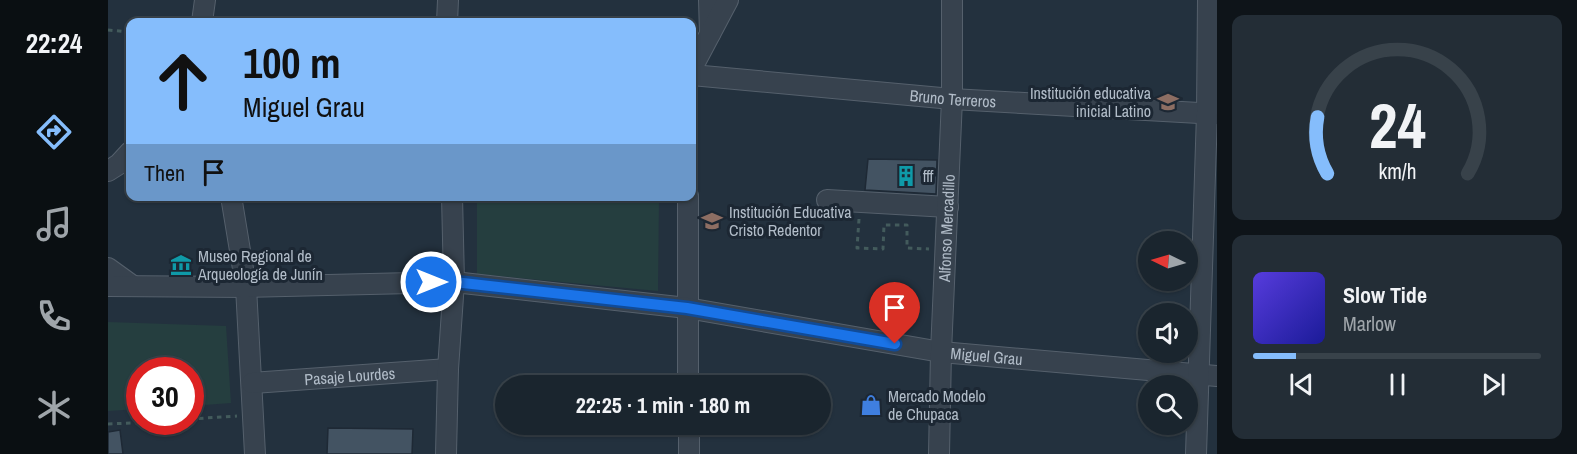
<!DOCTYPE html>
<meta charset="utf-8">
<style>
:root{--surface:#1a252e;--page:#232d36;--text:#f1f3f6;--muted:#9fa5aa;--line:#38424a;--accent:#85bdfc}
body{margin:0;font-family:"Archivo Narrow",sans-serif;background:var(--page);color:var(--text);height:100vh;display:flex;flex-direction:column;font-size:22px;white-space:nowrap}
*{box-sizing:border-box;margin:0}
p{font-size:20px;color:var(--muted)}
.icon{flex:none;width:33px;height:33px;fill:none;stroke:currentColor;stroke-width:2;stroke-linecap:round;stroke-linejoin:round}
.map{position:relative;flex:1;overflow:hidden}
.sheet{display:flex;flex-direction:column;gap:15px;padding:15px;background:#0e1419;width:360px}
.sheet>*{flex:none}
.hud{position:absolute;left:18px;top:18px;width:570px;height:183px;border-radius:12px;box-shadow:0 2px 4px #0004,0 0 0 2px var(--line);background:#85bdfc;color:#111;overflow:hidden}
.needle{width:39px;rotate:275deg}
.tools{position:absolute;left:1030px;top:231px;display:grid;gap:12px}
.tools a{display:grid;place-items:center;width:60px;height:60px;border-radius:50%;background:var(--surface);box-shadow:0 2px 4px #0004,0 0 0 2px var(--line);font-size:30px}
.speed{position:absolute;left:18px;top:357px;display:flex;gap:12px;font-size:30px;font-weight:700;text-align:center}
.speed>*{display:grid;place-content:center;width:78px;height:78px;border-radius:50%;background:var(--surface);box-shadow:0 2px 4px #0004,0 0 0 2px var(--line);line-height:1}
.speed .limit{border:9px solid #d22;background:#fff;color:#111}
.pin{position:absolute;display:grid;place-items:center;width:51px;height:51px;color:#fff;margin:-62px -26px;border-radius:50% 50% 50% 0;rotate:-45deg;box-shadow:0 0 6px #0007}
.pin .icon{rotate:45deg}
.me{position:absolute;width:66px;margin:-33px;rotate:90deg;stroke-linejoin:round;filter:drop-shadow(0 0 4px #0008)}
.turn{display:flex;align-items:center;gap:21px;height:126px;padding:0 18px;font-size:27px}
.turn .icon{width:78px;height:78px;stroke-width:2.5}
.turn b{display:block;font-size:42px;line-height:51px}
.then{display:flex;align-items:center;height:57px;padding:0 18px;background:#0003;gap:12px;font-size:22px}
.sheet .widget{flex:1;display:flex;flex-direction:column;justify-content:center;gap:9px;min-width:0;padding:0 21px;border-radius:12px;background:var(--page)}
.sheet .dial{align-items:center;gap:0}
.dial svg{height:156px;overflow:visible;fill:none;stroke:var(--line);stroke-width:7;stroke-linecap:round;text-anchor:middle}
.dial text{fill:var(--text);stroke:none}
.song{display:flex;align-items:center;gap:18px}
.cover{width:72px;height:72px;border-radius:9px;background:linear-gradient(135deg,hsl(250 70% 55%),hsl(240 70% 35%))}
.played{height:6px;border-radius:3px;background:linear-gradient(90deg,var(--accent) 15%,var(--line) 15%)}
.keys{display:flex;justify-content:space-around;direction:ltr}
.trip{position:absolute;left:387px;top:375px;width:336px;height:60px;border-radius:30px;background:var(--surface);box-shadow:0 2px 4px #0004,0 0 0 2px var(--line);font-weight:800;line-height:60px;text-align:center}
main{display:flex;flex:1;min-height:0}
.tabs{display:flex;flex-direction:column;width:108px;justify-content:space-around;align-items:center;background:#0a0f12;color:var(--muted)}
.tabs .icon{width:42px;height:42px}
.tabs .on{color:var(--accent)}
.tabs b{font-size:27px;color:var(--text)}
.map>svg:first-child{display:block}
</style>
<main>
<nav class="tabs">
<b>22:24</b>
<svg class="icon on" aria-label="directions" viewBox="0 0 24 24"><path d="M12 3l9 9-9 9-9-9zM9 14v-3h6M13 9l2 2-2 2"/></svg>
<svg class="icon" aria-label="music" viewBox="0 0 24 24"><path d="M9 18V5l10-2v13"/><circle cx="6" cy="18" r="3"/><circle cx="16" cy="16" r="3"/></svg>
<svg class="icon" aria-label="phone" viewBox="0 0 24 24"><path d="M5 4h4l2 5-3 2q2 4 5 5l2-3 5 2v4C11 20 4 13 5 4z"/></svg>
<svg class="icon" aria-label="climate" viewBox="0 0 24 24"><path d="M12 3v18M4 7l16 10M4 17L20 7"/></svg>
</nav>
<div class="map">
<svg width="1109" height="454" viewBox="0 0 1109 454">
<rect width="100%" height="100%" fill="#23313e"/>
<g fill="#253e3f">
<polygon points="369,197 551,197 550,291 369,274"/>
<polygon points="0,322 118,326 123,403 83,406 82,370 32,370 31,409 0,411"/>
</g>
<g fill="#435362" stroke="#1e2935" stroke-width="1.5">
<polygon points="760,159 829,160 828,194 757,190"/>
<polygon points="220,428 305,429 304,454 219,454"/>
<polygon points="12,430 15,454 0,454 0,432"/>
</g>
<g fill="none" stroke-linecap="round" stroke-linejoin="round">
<defs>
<g id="minor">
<polyline points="601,0 602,34"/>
<polyline points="94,22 97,0"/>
<polyline points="339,22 340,0"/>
<polyline points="584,68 620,0"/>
<path id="s1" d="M584 75 844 99 1109 114"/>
<polyline points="0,171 11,164 22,152"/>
<polyline points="123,196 138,287 147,454"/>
<polyline points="580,196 580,386"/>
<polyline points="719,200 840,207"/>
<polyline points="0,268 25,286"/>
<path id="s2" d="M0 286 138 287 346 282 579 308 833 352 1109 376"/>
<path id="s3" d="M144 383 340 369"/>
<polyline points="581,424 581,454"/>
<polyline points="338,454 340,369 346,282 344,196"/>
<path id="s4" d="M831 454 833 352 844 99V0"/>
<polyline points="1088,454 1099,113 1100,0"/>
</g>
</defs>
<use href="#minor" stroke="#55606c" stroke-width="22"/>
<g stroke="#435b5c" stroke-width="3" stroke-dasharray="4.5 4.5" stroke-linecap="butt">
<polyline points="0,30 22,32"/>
<polyline points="751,219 749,248 775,249 776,225 799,225 799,248 821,249"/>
<polyline points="82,419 129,416"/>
<polyline points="0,424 44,422"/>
</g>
<use href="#minor" stroke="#37424e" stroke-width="20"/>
</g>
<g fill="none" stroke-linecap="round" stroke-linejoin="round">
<defs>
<polyline id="route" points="323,282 346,282 579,308 787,344"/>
</defs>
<use href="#route" stroke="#114b97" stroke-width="15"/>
<use href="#route" stroke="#1a73e8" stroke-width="10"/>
</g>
<defs>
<symbol id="school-bare" viewBox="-9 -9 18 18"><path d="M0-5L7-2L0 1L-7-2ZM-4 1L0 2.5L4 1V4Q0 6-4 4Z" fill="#8d6e63" stroke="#1c2733" stroke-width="2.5" paint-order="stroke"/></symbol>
<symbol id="building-bare" viewBox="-9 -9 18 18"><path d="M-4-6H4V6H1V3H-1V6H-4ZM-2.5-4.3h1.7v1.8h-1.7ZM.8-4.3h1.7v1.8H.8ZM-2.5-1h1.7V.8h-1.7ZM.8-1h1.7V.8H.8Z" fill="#0f9aa8" stroke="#1c2733" stroke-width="2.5" paint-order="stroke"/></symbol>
<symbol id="museum-bare" viewBox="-9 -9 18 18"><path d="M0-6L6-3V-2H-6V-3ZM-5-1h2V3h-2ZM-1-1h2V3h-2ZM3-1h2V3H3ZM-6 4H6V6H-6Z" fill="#0f9aa8" stroke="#1c2733" stroke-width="2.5" paint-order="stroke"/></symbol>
<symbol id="shop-bare" viewBox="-9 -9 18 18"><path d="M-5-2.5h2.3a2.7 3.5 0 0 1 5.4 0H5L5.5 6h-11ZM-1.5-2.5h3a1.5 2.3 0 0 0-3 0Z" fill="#3f7fe0" stroke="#1c2733" stroke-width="2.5" paint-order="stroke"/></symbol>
</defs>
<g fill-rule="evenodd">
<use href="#school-bare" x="1045" y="87" width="30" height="30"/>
<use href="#building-bare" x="783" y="161" width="30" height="30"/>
<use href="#school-bare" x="589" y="206" width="30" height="30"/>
<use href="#museum-bare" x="58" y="250" width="30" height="30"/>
<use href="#shop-bare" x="748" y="390" width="30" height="30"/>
</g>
<g text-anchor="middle" stroke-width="6" stroke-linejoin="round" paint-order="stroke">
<g font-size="16" fill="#b2bdc9" stroke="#1c2733" text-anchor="start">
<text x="1043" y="99" text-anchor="end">Institución educativa<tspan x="1043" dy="18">inicial Latino</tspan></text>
<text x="815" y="182">fff</text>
<text x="621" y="218">Institución Educativa<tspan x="621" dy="18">Cristo Redentor</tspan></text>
<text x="90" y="262">Museo Regional de<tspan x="90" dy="18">Arqueología de Junín</tspan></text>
<text x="780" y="402">Mercado Modelo<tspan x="780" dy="18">de Chupaca</tspan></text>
</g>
<g font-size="16" fill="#b2bdc9" stroke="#1c2733">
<text dy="6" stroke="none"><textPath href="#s1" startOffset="262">Bruno Terreros</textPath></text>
<text dy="6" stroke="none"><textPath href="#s4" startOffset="226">Alfonso Mercadillo</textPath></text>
<text dy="6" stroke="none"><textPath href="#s2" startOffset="884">Miguel Grau</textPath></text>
<text dy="6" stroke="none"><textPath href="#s3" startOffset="98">Pasaje Lourdes</textPath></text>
</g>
</g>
</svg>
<div class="tools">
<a><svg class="needle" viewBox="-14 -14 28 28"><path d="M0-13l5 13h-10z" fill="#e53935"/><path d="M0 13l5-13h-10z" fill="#9fa5aa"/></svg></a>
<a><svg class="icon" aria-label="sound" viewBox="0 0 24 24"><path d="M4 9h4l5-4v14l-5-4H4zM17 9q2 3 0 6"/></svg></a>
<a><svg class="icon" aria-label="search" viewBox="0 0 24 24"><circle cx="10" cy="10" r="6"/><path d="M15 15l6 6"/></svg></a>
</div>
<div class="speed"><div class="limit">30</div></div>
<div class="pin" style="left:787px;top:344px;background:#d93025"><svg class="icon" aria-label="arrive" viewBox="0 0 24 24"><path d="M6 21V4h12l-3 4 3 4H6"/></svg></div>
<svg class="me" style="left:323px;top:282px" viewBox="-20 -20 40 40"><circle r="17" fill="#1a73e8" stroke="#fff" stroke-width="3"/><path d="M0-11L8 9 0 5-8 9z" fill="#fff"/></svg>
<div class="trip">22:25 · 1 min · 180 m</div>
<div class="hud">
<div class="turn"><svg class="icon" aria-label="ahead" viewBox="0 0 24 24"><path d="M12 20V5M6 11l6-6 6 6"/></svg><div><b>100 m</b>Miguel Grau</div></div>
<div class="then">Then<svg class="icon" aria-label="arrive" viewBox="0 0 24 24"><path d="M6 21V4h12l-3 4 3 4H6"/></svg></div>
</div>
</div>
<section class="sheet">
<div class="widget dial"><svg viewBox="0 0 100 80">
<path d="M14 69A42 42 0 1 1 86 69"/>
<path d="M14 69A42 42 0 0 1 9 40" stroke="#85bdfc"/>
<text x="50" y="56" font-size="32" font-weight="700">24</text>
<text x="50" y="72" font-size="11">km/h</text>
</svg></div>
<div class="widget">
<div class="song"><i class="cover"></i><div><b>Slow Tide</b><p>Marlow</p></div></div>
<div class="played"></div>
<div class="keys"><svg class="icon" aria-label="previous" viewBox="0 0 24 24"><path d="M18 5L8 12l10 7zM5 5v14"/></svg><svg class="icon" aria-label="pause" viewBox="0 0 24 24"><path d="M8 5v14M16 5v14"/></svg><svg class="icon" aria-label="next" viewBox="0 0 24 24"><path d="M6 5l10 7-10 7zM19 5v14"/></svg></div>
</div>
</section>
</main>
